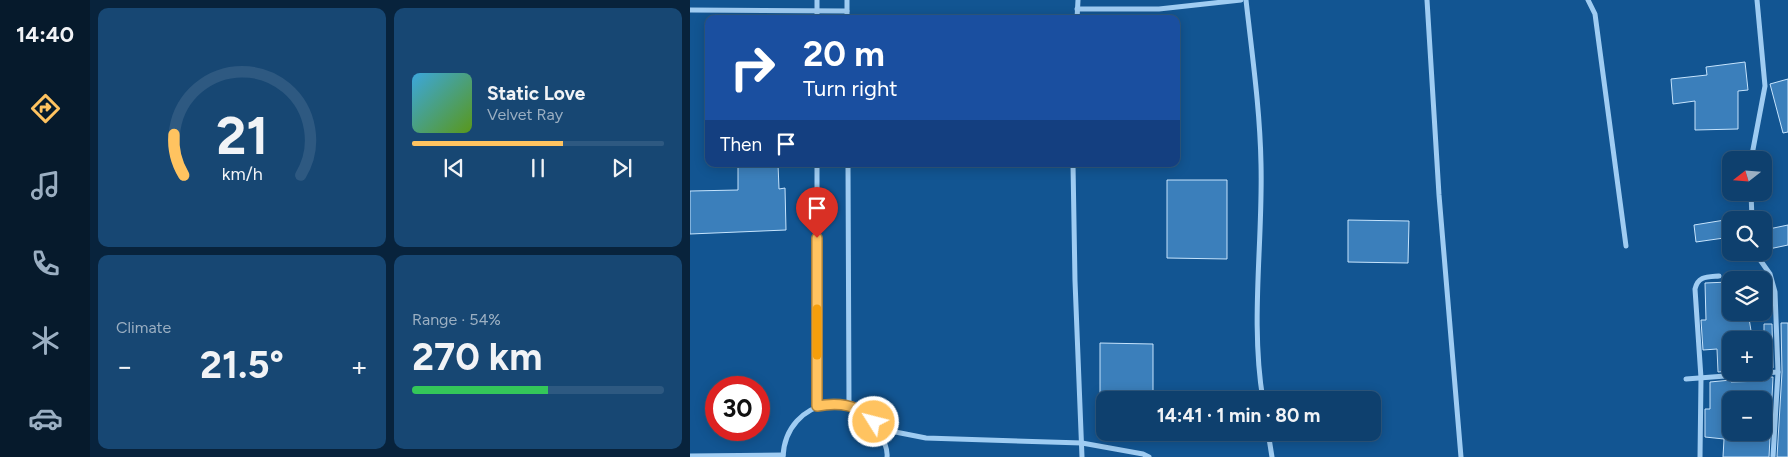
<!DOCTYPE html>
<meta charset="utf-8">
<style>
:root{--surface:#0e406e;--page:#174773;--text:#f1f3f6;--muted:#9bafc2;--line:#2e5981;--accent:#ffc360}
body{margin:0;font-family:Figtree,sans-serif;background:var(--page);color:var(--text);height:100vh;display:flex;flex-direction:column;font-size:19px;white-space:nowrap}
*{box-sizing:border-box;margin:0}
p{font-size:16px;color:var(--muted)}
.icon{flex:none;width:28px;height:28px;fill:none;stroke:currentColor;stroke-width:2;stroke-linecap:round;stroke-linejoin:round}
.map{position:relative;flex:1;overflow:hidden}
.panel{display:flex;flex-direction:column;gap:8px;padding:8px;background:#08233c;width:600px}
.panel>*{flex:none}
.guide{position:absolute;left:15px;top:15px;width:475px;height:152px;border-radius:10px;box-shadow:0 2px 12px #0003,0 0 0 1px var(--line);background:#1a4fa0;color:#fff;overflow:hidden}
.needle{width:32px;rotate:253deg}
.fabs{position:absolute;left:1032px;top:151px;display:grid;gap:10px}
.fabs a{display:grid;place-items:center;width:50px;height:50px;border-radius:10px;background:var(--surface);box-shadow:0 2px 12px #0003,0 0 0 1px var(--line);font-size:25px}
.speed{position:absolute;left:15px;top:376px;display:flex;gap:10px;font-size:25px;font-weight:700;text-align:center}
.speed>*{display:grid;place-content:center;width:65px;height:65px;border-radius:50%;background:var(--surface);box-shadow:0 2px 12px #0003,0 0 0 1px var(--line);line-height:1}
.speed .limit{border:8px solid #d22;background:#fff;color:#111}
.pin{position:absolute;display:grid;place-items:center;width:42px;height:42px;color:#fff;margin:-51px -21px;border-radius:50% 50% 50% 0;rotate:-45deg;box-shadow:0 0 5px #0007}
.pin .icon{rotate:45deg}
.me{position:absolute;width:55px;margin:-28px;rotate:306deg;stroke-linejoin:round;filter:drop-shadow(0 0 4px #0008)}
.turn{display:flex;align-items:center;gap:18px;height:105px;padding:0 15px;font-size:22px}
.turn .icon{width:65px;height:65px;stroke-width:2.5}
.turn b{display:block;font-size:35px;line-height:42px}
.then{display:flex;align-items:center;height:48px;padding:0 15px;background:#0003;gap:10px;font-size:19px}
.big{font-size:38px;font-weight:700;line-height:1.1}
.panel .tile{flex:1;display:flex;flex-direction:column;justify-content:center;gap:8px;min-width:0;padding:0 18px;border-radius:10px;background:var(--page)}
.panel .dial{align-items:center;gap:0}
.dial svg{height:130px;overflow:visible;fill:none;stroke:var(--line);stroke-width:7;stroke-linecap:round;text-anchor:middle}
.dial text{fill:var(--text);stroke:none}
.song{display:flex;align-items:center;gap:15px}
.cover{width:60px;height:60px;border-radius:8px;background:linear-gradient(135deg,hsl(200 70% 55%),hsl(90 70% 35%))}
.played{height:5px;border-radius:2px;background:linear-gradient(90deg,var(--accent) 60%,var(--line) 60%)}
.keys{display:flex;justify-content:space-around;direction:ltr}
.heat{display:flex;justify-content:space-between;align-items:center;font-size:28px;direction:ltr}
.charge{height:8px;border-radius:4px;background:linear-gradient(90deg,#34c759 54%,var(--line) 0)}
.panel .tiles{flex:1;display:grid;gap:8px;grid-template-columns:repeat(2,1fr)}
.trip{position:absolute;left:406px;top:391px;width:285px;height:50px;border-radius:10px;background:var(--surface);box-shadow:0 2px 12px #0003,0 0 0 1px var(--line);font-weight:700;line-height:50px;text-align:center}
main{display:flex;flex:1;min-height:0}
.menu{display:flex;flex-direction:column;width:90px;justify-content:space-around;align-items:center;background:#061a2c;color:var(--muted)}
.menu .icon{width:35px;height:35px}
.menu .on{color:var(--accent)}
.menu b{font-size:22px;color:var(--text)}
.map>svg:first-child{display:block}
</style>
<main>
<nav class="menu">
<b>14:40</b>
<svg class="icon on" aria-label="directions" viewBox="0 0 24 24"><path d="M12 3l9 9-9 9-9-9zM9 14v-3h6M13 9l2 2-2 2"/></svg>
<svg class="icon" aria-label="music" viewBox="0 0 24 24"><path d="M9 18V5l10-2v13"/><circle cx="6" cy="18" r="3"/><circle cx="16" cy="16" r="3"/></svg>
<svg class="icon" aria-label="phone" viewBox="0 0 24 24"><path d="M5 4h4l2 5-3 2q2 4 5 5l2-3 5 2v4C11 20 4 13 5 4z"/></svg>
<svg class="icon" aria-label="climate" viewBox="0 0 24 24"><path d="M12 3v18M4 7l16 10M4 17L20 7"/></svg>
<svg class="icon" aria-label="car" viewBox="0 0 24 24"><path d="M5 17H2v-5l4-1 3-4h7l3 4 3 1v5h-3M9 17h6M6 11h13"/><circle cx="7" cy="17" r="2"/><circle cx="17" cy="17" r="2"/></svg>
</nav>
<section class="panel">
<div class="tiles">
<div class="tile dial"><svg viewBox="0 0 100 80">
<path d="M14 69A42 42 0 1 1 86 69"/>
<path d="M14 69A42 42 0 0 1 8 44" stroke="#ffc360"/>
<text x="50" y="56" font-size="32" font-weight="700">21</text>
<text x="50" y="72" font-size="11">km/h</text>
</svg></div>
<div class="tile">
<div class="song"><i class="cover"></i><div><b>Static Love</b><p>Velvet Ray</p></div></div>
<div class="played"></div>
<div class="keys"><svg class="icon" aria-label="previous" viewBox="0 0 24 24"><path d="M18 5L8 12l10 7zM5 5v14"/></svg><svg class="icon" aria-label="pause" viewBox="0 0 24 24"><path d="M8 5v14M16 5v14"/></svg><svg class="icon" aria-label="next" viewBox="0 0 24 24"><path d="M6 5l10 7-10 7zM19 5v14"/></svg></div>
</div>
<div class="tile"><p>Climate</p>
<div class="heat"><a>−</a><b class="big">21.5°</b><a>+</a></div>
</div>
<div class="tile"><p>Range · 54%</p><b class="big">270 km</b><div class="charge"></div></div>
</div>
</section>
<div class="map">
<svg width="1098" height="457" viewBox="0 0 1098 457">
<rect width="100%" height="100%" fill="#125592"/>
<g fill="#3b7fbb" stroke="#c6e4fd" fill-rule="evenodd">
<polygon points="1055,62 1058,90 1048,91 1048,129 1005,130 1005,101 983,104 981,79 1017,75 1016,67"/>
<polygon points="1098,79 1098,132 1093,133 1080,84"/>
<polygon points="48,164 88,164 89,189 95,188 96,230 0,234 0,191 48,190"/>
<polygon points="477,180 537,180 537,259 477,258"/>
<polygon points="1041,219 1041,237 1006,242 1004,225"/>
<polygon points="658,220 719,221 718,263 658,262"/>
<polygon points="1098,225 1098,245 1079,249 1074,230"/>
<polygon points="1039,282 1040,312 1058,312 1062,337 1041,337 1041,371 1028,372 1027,349 1013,350 1011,320 1016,320 1015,283"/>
<polygon points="1091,323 1098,323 1098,457 1087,457 1092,372"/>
<polygon points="1074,324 1082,324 1083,368 1074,369"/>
<polygon points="410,343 463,344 463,400 410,400"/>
<path d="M1074 377H1083L1079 457H1033L1034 439 1015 437V409H1020V382L1041 380V382L1074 381ZM1041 400H1074V432H1041Z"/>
</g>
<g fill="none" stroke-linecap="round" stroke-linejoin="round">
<g stroke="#9fccf2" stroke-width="5">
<path d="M556 0C562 54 570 109 571 164 573 242 560 322 573 400"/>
<polyline points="737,0 749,195 771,457"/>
<polyline points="898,0 905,14 936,246"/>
<polyline points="387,9 469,9 551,0"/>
<polyline points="0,10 157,11"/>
<polyline points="127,19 127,0"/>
<polyline points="157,19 157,0"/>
<polyline points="387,19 388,0"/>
<polyline points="1061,160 1075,86 1067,0"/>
<polyline points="158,164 159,405"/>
<polyline points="383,164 385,281 392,457"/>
<polyline points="1061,192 1062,220"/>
<polyline points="1066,252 1068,257 1080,274 1085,292 1088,372 1083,457"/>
<polyline points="996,379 1088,372"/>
<polyline points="127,406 127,164"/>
<polyline points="190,429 236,438 392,443 453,454 459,457"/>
<polyline points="578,432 582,457"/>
<polyline points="0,456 93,455"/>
<path d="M93 457C95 397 175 383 193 438 195 445 198 450 197 457"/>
<path d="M1010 457 1011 378 1005 289C1008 276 1017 277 1029 276"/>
</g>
</g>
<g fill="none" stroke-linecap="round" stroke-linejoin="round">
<defs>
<path id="route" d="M127 238V406C149 402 169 404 184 422"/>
</defs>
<use href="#route" stroke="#a67f3e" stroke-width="12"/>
<use href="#route" stroke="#ffc360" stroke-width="9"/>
<polyline stroke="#f59e0b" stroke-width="9" points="127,355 127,309"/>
</g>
</svg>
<div class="fabs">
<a><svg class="needle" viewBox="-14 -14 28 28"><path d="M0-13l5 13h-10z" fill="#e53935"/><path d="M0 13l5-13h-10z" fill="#9bafc2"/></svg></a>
<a><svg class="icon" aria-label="search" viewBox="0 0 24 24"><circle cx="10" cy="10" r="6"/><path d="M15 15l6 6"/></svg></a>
<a><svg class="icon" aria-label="layers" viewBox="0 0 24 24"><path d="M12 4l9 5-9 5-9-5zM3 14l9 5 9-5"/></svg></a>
<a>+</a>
<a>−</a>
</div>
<div class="speed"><div class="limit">30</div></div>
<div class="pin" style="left:127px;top:238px;background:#d93025"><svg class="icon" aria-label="arrive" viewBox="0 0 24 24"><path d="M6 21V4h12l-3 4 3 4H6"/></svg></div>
<svg class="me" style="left:184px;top:422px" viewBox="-20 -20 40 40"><circle r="17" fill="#ffc360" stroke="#fff" stroke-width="3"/><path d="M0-11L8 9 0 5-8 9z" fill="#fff"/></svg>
<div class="trip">14:41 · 1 min · 80 m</div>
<div class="guide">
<div class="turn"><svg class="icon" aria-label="right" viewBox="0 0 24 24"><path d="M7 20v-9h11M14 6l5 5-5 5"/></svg><div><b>20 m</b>Turn right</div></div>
<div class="then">Then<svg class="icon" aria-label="arrive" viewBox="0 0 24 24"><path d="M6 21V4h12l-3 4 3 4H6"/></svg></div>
</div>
</div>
</main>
